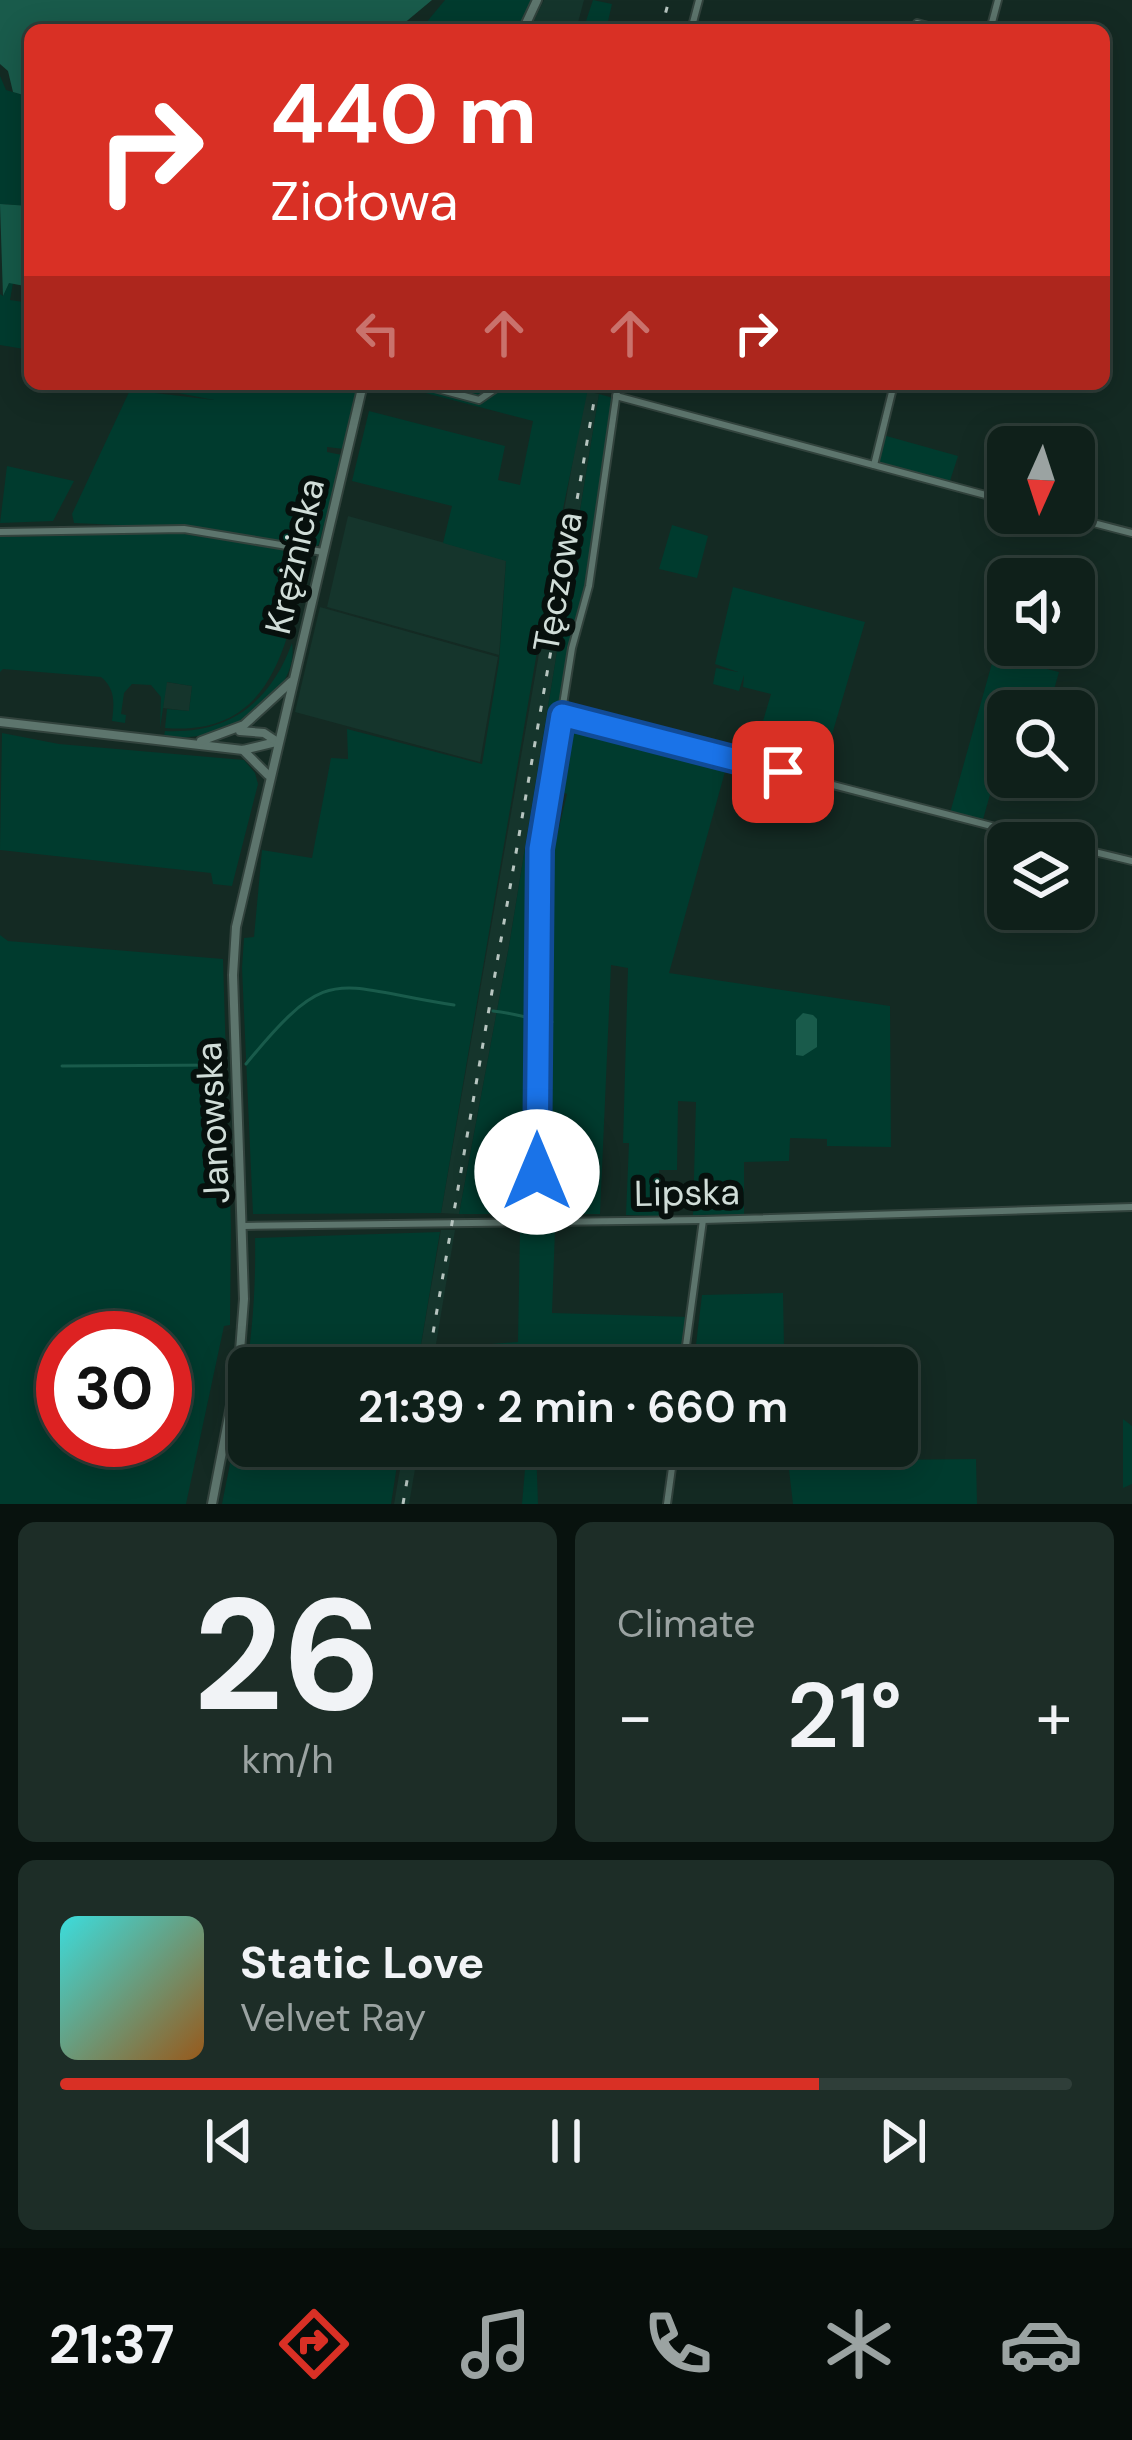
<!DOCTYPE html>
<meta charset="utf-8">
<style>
:root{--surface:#0f201a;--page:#1d2d27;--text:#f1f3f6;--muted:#9ba3a2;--line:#2f3e39;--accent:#d93025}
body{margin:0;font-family:"DM Sans",sans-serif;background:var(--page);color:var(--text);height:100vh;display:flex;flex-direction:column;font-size:45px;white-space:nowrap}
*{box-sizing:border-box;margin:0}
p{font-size:39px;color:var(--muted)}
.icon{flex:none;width:66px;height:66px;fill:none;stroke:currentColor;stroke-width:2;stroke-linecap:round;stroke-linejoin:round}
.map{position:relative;height:1504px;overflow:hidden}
.drawer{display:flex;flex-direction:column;gap:18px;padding:18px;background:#08120e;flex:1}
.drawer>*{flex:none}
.top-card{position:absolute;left:24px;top:24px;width:1086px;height:366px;border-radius:18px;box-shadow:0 6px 30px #0003,0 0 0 3px var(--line);background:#d93025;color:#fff;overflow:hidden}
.needle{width:78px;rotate:183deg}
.fabs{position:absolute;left:987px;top:426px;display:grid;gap:24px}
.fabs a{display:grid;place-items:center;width:108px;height:108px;border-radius:18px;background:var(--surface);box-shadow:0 6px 30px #0003,0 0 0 3px var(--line);font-size:60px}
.speed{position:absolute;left:36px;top:1311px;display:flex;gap:24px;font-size:60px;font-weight:700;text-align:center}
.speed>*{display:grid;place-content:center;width:156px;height:156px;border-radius:50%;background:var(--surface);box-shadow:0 6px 30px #0003,0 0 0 3px var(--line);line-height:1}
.speed .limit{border:18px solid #d22;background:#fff;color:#111}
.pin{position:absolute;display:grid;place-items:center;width:102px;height:102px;color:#fff;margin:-51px;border-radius:24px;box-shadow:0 6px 18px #0006}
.me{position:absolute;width:132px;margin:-66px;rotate:0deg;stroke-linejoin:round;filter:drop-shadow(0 0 9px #0008)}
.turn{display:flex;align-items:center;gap:42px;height:252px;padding:0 48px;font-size:54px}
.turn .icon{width:156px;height:156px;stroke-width:2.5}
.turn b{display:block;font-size:84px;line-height:102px}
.lanes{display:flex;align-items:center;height:114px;padding:0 48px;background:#0003;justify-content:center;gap:60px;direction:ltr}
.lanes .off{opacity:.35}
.big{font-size:90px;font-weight:600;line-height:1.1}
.drawer .widget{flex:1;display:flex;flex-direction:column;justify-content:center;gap:18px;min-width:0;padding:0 42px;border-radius:18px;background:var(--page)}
.drawer .dial{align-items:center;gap:0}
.dial b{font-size:156px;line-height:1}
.song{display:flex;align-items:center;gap:36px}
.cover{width:144px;height:144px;border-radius:18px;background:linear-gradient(135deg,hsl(180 70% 55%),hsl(30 70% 35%))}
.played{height:12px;border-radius:6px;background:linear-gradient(90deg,var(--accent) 75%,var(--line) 75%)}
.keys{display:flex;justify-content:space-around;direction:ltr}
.heat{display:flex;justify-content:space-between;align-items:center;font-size:66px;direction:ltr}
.drawer .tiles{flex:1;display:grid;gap:18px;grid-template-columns:1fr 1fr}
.widget:last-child{grid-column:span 2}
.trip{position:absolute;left:228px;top:1347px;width:690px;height:120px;border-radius:18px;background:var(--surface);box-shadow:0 6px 30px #0003,0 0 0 3px var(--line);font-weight:600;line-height:120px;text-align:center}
.tabs{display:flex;height:192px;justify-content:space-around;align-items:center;background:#060d0a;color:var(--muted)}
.tabs .icon{width:84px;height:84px}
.tabs .current{color:var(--accent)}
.tabs b{font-size:54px;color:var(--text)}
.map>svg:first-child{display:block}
</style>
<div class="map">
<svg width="1132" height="1504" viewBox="0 0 1132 1504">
<rect width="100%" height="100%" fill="#142a23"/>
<g fill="#15352c">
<polygon points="544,0 584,0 576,30 529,30"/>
<polygon points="585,391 599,394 509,946 459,1214 441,1213"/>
<polygon points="348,516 506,560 499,655 327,607"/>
<polygon points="320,607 498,657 480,762 295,712"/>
<polygon points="166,682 192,686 189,711 163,708"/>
<polygon points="441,1230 455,1230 432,1368 417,1368"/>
<polygon points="404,1446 419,1446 409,1504 394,1504"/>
</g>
<g fill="#003b2e" fill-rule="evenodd">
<polygon points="445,0 532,0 518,30 420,30"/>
<polygon points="593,0 612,4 606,30 583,30"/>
<polygon points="0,76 6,90 30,97 30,206 0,204"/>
<polygon points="9,283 13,283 10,300 30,303 30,350 0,345 0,294 3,296"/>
<polygon points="132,384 359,384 344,449 327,447 327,452 342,455 319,544 316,547 209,529 74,523 72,514 130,390 214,400"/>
<polygon points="391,384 589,384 554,552 441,1213 253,1214 242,968 244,938 254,937 262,850 312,858 331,758 348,759 347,729 482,764 499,662 506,561 443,543 452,506 352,481 369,411 505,446 498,480 520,485 533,421"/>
<polygon points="599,394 613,398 586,586 539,848 554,849 567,794 554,789 564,723 728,761 669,973 890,1006 891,1147 827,1146 827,1139 790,1138 789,1161 744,1162 744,1214 693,1215 696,1102 678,1101 677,1170 659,1170 659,1216 626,1215 629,1143 623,1143 628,968 611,965 600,1214 459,1214 509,946"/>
<polygon points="883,435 958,456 949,484 880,464 877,459"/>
<polygon points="7,466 74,481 53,521 0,523"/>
<polygon points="672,525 708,536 697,578 659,569"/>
<path d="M178 533 304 553 306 561C287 643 274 737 165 728L167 709 189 711 192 686 167 682 160 728 161 697 151 685 132 684 124 693 121 714 126 715 125 723 112 721C114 704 116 689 101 677L3 669 0 672V537Z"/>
<polygon points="733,587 865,622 819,779 751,762 771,694 743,687 744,675 739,691 713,684 716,668 738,672 715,664"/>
<path d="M292 643C301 699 215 747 164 736L165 731C229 734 270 703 292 643Z"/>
<polygon points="994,656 1059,672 1048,711 1008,711 1008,731 982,823 950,813"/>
<polygon points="2,733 59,744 244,760 255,773 258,784 232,886 213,884 211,873 0,850"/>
<path d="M0 935 8 941 223 959 231 1227 230 1325 224 1326 186 1504H0ZM165 1338V1440H63V1338Z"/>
<polygon points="555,1229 552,1313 689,1317 677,1368 482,1368 491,1344 518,1342 520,1231"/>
<path d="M440 1232 417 1368H249V1446H400L391 1504H222C241 1411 257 1333 255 1238Z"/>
<polygon points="783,1293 784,1348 695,1353 702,1295"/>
<polygon points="1123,1419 1132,1426 1132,1484 1123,1488"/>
<polygon points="527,1446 536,1446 538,1504 522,1504"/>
<polygon points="976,1459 977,1504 793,1504 788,1461"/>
</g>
<polygon fill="#155948" points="0,204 30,206 30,223 23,236 30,246 30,287 9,283 3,296"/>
<g fill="#195b4b">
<polygon points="0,0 432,0 396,30 30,30 30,97 13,92 8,71 0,64"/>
<polygon points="803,1013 813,1015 817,1019 817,1047 803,1056 796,1055 796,1020"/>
</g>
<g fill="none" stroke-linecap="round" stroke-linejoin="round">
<g stroke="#195b4b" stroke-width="3">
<path d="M493 1011C515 1013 532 1020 552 1022"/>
<path d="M246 1064C331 960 334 987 454 1005"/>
<polyline points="62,1066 223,1065"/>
</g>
<defs>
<g id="minor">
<polyline points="917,23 943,30"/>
<polyline points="691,30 699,0"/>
<polyline points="990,30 998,0"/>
<polyline points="419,384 479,400 502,384"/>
<polyline points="565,384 587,387"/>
<polyline points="616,396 1008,501"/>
<polyline points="874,465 894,384"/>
<polyline points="1055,513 1132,533"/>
<polyline points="0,532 184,529 323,552"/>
<polyline points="562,715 1057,843"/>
<polyline points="1074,847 1132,861"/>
<polyline points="536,1219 540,849 572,648 589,586 618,384"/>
<polyline points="244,1226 703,1220 1132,1207"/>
<polyline points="683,1368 703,1220"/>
<polyline points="667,1504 675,1446"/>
</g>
<g id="tertiary">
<polyline points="523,30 537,0"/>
<polyline points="0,722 243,750 276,742"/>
<polyline points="240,731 264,733 276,741"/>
<polyline points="201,741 244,725 291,682"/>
<polyline points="243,750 268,775"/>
<polyline points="212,1504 239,1364 244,1299 233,975 236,927 363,384"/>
</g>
</defs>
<use href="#minor" stroke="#32433d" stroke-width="10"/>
<use href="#tertiary" stroke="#32433d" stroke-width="12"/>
<use href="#minor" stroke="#5d756d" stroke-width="6"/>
<use href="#tertiary" stroke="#5d756d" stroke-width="8"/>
<g stroke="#b7c5c0" stroke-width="3" stroke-dasharray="6 12" stroke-linecap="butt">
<polyline points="661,30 669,0"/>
<polyline points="427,1368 597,384"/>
<polyline points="403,1504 413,1446"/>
</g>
</g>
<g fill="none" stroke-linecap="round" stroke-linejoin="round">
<defs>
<polyline id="route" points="537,1172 540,849 562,715 783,772"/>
</defs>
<use href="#route" stroke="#114b97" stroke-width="30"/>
<use href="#route" stroke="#1a73e8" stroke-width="21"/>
</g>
<g text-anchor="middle" stroke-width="12" stroke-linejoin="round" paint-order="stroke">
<g font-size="36" fill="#d0ddd8" stroke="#07100d">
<text transform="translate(294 556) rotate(-77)" y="13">Krężnicka</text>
<text transform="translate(557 582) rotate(-80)" y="13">Tęczowa</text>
<text transform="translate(212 1123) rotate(-93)" y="13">Janowska</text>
<text transform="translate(687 1192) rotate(-1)" y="13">Lipska</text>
</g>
</g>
</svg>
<div class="fabs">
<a><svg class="needle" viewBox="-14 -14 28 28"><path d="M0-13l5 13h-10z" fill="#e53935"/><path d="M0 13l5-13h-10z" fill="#9ba3a2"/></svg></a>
<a><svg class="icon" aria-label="sound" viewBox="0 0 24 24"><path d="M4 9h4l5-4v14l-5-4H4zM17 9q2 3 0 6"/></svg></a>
<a><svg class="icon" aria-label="search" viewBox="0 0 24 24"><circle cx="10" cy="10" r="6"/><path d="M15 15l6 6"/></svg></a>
<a><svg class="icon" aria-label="layers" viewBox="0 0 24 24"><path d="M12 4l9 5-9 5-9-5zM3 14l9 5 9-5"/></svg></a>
</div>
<div class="speed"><div class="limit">30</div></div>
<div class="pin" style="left:783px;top:772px;background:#d93025"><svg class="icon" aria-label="arrive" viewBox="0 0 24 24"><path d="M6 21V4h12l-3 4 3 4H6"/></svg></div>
<svg class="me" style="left:537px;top:1172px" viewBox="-20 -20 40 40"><circle r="19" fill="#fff"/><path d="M0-13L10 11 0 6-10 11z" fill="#1a73e8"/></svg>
<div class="trip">21:39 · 2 min · 660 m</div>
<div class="top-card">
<div class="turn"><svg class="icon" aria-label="right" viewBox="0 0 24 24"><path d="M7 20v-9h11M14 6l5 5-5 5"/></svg><div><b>440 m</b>Ziołowa</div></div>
<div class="lanes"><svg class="icon off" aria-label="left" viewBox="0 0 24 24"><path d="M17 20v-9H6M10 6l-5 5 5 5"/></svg><svg class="icon off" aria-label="ahead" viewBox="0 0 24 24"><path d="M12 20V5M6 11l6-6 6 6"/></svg><svg class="icon off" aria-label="ahead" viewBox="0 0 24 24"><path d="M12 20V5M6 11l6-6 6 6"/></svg><svg class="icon" aria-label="right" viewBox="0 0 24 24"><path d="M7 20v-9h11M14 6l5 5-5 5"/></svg></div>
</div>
</div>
<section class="drawer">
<div class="tiles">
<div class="widget dial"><b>26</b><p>km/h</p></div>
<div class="widget"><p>Climate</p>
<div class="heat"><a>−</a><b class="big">21°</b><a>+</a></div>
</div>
<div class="widget">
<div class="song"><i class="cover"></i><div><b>Static Love</b><p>Velvet Ray</p></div></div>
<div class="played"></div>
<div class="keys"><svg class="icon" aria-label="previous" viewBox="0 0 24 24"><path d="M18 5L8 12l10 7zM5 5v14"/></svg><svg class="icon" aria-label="pause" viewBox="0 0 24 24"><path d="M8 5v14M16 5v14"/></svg><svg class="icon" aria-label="next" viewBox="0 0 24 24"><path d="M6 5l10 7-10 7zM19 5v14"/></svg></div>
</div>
</div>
</section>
<nav class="tabs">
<b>21:37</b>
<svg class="icon current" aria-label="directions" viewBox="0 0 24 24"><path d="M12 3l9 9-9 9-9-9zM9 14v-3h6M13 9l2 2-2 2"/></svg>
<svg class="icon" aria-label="music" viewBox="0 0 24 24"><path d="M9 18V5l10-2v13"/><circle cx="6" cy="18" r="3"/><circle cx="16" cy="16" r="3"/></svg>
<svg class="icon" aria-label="phone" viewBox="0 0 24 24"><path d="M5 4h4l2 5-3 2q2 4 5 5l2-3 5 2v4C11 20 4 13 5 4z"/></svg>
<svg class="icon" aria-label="climate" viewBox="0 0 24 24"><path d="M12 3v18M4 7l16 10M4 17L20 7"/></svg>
<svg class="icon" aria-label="car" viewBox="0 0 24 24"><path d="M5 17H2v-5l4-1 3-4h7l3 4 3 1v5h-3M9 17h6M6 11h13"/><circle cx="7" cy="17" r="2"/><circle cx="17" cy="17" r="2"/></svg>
</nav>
